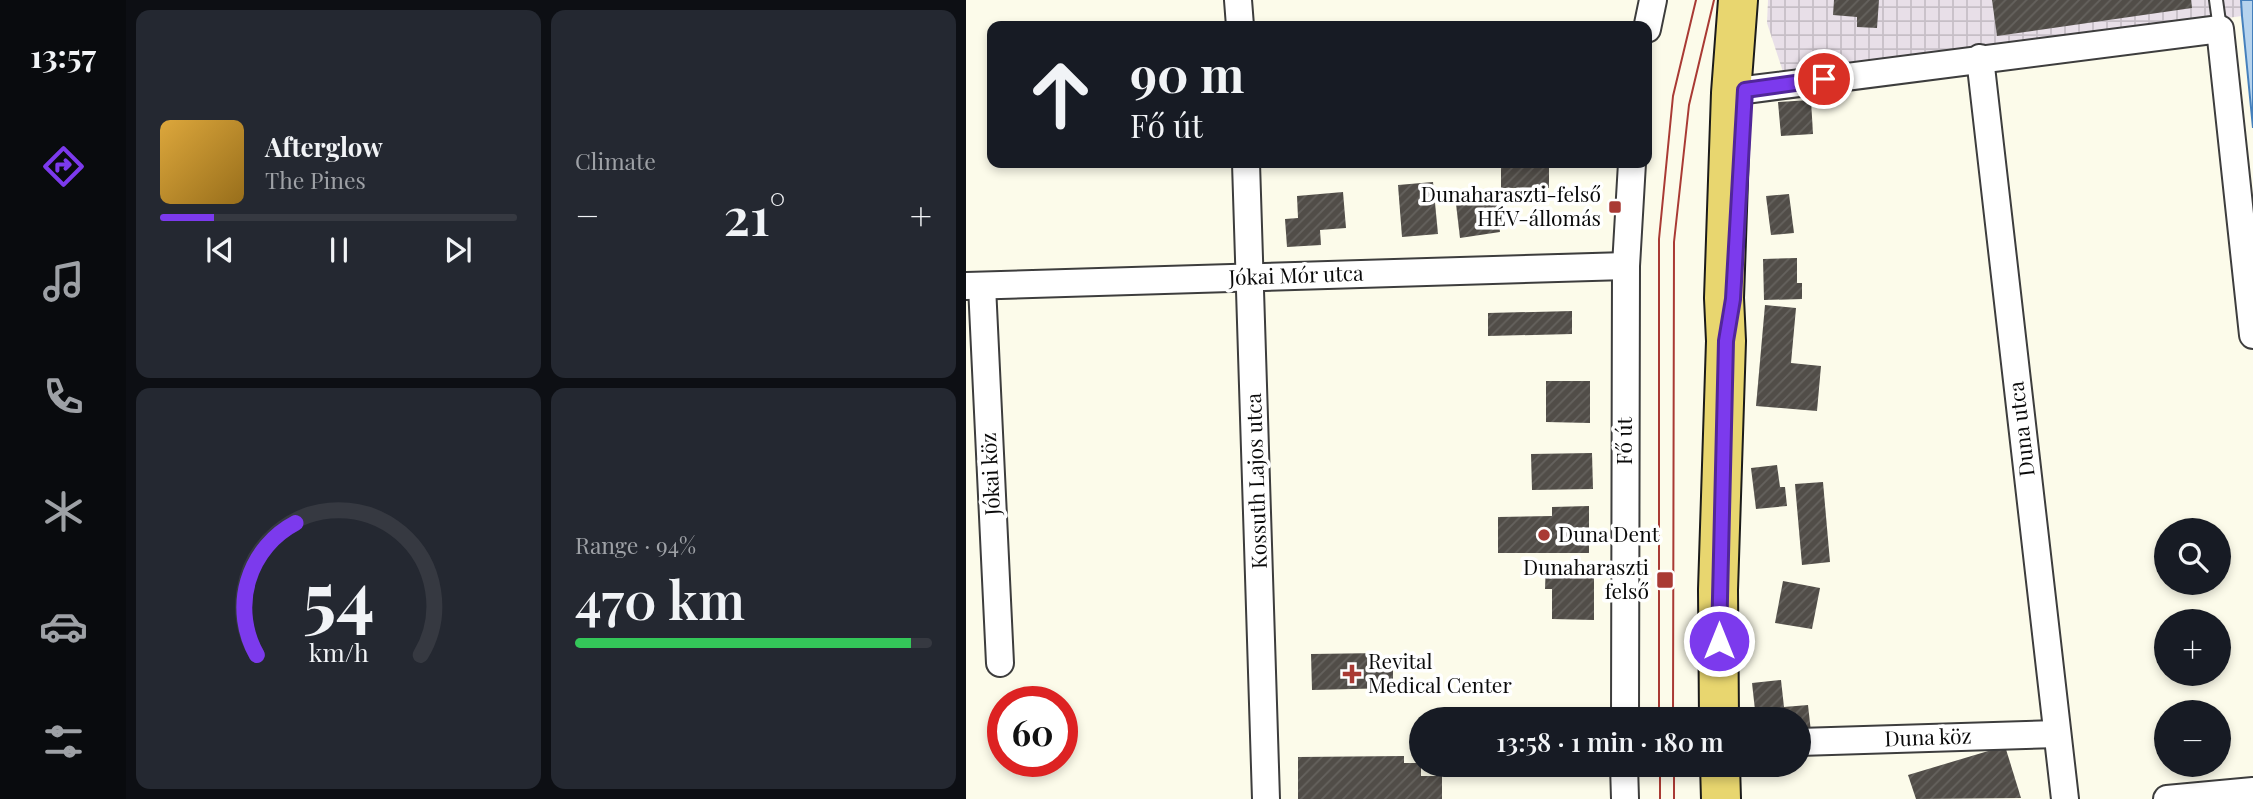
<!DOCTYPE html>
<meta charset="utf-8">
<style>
:root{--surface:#171b24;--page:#242831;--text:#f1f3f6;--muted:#9ea1a6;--line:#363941;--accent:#7c3aed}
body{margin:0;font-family:"Playfair Display",serif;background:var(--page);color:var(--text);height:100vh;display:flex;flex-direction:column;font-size:26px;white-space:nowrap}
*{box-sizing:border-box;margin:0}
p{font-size:23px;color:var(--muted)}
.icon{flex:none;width:38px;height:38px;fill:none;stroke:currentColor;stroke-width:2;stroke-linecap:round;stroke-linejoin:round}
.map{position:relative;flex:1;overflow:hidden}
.sheet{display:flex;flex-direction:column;gap:10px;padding:10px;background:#0d0f14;width:840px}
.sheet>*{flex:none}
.hud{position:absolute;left:21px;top:21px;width:665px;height:147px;border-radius:14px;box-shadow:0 4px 10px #0003;background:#171b24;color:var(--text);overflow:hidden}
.buttons{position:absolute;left:1188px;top:518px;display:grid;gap:14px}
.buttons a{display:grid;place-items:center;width:77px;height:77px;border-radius:50%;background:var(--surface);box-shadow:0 4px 10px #0003;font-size:35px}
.speed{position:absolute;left:21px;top:686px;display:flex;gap:14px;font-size:35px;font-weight:700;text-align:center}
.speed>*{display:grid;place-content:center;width:91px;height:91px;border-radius:50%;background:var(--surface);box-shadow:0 4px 10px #0003;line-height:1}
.speed .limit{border:10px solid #d22;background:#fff;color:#111}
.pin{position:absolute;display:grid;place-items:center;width:60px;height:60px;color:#fff;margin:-30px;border:4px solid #fff;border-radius:50%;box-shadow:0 2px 7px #0007}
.me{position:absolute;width:77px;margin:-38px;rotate:0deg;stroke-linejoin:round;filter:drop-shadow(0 0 5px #0008)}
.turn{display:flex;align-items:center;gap:24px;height:147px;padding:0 28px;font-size:32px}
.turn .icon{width:91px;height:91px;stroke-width:2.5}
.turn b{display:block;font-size:49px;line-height:60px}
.big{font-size:52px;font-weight:600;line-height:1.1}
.sheet .card{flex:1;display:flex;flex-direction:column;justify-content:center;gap:10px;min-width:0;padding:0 24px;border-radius:14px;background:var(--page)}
.sheet .dial{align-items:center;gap:0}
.dial svg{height:182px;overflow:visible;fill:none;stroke:var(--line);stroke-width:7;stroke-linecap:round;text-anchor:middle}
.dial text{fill:var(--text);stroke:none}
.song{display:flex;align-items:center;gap:21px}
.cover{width:84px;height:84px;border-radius:10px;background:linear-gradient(135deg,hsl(40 70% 55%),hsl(40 70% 35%))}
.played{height:7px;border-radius:4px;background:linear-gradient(90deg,var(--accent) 15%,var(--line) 15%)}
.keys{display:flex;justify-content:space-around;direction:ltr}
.heat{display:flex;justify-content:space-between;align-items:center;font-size:38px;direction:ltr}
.charge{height:10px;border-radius:5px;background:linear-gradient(90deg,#34c759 94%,var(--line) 0)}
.sheet .tiles{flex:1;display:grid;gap:10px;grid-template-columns:repeat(2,1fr)}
.trip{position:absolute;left:443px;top:707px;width:402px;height:70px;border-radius:35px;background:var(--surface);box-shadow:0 4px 10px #0003;font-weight:600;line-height:70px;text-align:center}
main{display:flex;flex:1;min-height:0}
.tab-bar{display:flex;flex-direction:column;width:126px;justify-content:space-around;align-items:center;background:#090b0e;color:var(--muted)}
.tab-bar .icon{width:49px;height:49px}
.tab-bar .selected{color:var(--accent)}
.tab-bar b{font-size:32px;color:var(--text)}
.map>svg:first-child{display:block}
</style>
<main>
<nav class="tab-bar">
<b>13:57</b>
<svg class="icon selected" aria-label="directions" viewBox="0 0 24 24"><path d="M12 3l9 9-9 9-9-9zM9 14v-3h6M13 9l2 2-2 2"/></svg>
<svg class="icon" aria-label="music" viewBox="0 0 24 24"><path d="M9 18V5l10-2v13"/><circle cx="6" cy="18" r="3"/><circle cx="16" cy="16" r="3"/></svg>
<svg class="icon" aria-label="phone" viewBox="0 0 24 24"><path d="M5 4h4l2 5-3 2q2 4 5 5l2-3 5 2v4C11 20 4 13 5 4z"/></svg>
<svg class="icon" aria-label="climate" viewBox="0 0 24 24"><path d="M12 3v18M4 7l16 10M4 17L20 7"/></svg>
<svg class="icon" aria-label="car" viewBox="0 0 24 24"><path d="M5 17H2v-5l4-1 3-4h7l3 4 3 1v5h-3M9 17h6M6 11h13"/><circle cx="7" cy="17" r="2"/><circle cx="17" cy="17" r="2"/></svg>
<svg class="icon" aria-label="filters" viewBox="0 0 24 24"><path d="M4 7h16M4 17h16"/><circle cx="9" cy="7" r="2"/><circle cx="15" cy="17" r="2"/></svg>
</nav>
<section class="sheet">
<div class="tiles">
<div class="card">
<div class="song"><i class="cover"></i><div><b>Afterglow</b><p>The Pines</p></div></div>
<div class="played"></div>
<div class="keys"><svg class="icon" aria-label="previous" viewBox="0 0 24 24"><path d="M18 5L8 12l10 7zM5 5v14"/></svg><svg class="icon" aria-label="pause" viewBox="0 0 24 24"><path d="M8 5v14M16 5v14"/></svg><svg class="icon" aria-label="next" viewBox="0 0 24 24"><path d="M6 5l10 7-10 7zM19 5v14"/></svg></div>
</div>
<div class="card"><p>Climate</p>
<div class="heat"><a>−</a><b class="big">21°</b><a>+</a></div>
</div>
<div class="card dial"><svg viewBox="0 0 100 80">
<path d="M14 69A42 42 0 1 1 86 69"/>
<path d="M14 69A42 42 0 0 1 31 11" stroke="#7c3aed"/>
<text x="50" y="56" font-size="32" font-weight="700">54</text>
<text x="50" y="72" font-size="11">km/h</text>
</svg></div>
<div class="card"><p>Range · 94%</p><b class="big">470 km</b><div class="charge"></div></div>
</div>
</section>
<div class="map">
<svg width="1287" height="799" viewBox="0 0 1287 799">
<defs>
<pattern id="industrial-grid" width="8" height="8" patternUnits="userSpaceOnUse" patternTransform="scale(1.75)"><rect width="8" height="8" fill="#e8dfe8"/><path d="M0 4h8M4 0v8" fill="none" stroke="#c6bec6"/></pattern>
<pattern id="building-hatch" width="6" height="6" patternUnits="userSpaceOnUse" patternTransform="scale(1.75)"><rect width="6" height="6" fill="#514d48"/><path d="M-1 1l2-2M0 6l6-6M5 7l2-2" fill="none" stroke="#65625e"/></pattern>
</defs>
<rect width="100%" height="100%" fill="#fcfbea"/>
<polygon fill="url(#industrial-grid)" points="802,0 1275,0 1276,16 819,78 801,23"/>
<polygon fill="#b5d3ee" stroke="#4580bc" stroke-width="2" points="1275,0 1287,0 1287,128 1276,16"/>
<g fill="url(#building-hatch)">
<polygon points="868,0 913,0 911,28 891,27 891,17 867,15"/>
<polygon points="1026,0 1225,0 1226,8 1031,36"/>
<polygon points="568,21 594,22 594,26 568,26"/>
<polygon points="845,100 847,134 815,136 812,102"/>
<polygon points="535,164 583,165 583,188 564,188 564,198 554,198 554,188 535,188"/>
<polygon points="467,182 472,234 436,237 432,185"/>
<polygon points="377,192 380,228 354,230 355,245 321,247 319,219 332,218 331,196"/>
<polygon points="823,194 828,233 805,235 800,196"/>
<polygon points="530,198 534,232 494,238 490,204"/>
<polygon points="831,258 831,283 836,283 836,299 798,300 797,259"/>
<polygon points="799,305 830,308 825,363 855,366 851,411 790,406"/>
<polygon points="606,311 606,334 522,336 522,313"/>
<polygon points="580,381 624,381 624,423 580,422"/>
<polygon points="626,453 627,489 566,490 565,454"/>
<polygon points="811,465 814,487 819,487 821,506 790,509 785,468"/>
<polygon points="857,482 864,562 836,565 829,484"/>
<polygon points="623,506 623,553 532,553 532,517 586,516 586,507"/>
<polygon points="580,563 628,564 628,620 586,619 586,589 579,589"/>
<polygon points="817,581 854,588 846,629 809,623"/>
<polygon points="415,653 415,659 427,659 427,688 346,690 345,654"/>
<polygon points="815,680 818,707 842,705 845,732 833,733 833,719 790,719 786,683"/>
<polygon points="1039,746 1055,798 950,799 942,775"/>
<polygon points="438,756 438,763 455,763 455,776 476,776 476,799 332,799 332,757"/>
</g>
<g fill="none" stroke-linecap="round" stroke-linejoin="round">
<defs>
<polyline id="lane" points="1250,0 1254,29"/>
<g id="street">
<polyline points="272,0 274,26"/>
<polyline points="681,29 687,0"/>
<polyline points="1014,58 1099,799"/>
<polyline points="779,90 1254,29 1287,335"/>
<polyline points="280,163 300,799"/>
<polyline points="0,286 660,266"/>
<polyline points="16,286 34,663"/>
<polyline points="659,719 660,266 666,163"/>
<polyline points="833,742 1091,734"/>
<polyline points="658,765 659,799"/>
<polyline points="1201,799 1287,791"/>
</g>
<g id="primary">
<polyline points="753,719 752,590 760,341 758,298 765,93 772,0"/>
<polyline points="754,765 755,799"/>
</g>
</defs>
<use href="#lane" stroke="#3d3d3d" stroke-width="16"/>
<use href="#street" stroke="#3d3d3d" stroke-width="30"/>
<use href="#primary" stroke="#1b1b1b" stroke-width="42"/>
<use href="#lane" stroke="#fff" stroke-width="12"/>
<use href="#street" stroke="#fff" stroke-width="26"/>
<use href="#primary" stroke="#e8d66f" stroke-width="38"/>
<g stroke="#a93a34" stroke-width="2">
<polyline points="693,719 693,239 707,96 730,0"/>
<polyline points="707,719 708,242 723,105 748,0"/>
<polyline points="694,765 694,799"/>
<polyline points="708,765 708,799"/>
</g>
</g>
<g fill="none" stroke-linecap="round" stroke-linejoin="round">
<defs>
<polyline id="route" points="753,641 760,341 767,299 779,90 858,79"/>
</defs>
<use href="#route" stroke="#51269a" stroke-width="18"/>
<use href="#route" stroke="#7c3aed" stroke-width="12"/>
</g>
<g fill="#a93a34" stroke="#fff" stroke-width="2.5">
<rect x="642" y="200" width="14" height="14" rx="3.5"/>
<circle cx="578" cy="535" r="7"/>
<rect x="690" y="571" width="18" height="18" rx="3.5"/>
<path d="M382.5 663.5h7v7h7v7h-7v7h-7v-7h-7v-7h7z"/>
</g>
<g text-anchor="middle" stroke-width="7" stroke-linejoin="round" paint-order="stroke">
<g font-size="21" fill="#0a0a0a" stroke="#fff" text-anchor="end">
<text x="635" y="202">Dunaharaszti-felső<tspan x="635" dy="24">HÉV-állomás</tspan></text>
<text x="592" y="542" text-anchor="start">Duna Dent</text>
<text x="683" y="575">Dunaharaszti<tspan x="683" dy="24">felső</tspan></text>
<text x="402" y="669" text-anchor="start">Revital<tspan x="402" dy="24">Medical Center</tspan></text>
</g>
<g font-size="21" fill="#0a0a0a" stroke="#fff">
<text transform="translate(330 276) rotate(-2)" y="7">Jókai Mór utca</text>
<text transform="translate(1056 429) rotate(-97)" y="7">Duna utca</text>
<text transform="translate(659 441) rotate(-90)" y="7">Fő út</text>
<text transform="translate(25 474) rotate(-93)" y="7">Jókai köz</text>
<text transform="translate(291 481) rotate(-92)" y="7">Kossuth Lajos utca</text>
<text transform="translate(962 738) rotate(-2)" y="7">Duna köz</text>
</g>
</g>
</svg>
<div class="buttons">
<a><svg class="icon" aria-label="search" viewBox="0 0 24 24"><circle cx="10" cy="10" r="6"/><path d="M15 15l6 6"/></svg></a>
<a>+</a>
<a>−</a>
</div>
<div class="speed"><div class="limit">60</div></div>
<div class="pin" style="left:858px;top:79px;background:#d93025"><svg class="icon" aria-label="arrive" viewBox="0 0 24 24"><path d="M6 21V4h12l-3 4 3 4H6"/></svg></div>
<svg class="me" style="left:753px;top:641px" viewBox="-20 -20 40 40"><circle r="17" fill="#7c3aed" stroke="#fff" stroke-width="3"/><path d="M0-11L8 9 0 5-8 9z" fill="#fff"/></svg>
<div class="trip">13:58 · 1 min · 180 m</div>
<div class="hud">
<div class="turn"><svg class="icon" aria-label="ahead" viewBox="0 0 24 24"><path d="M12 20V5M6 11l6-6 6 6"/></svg><div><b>90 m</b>Fő út</div></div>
</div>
</div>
</main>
